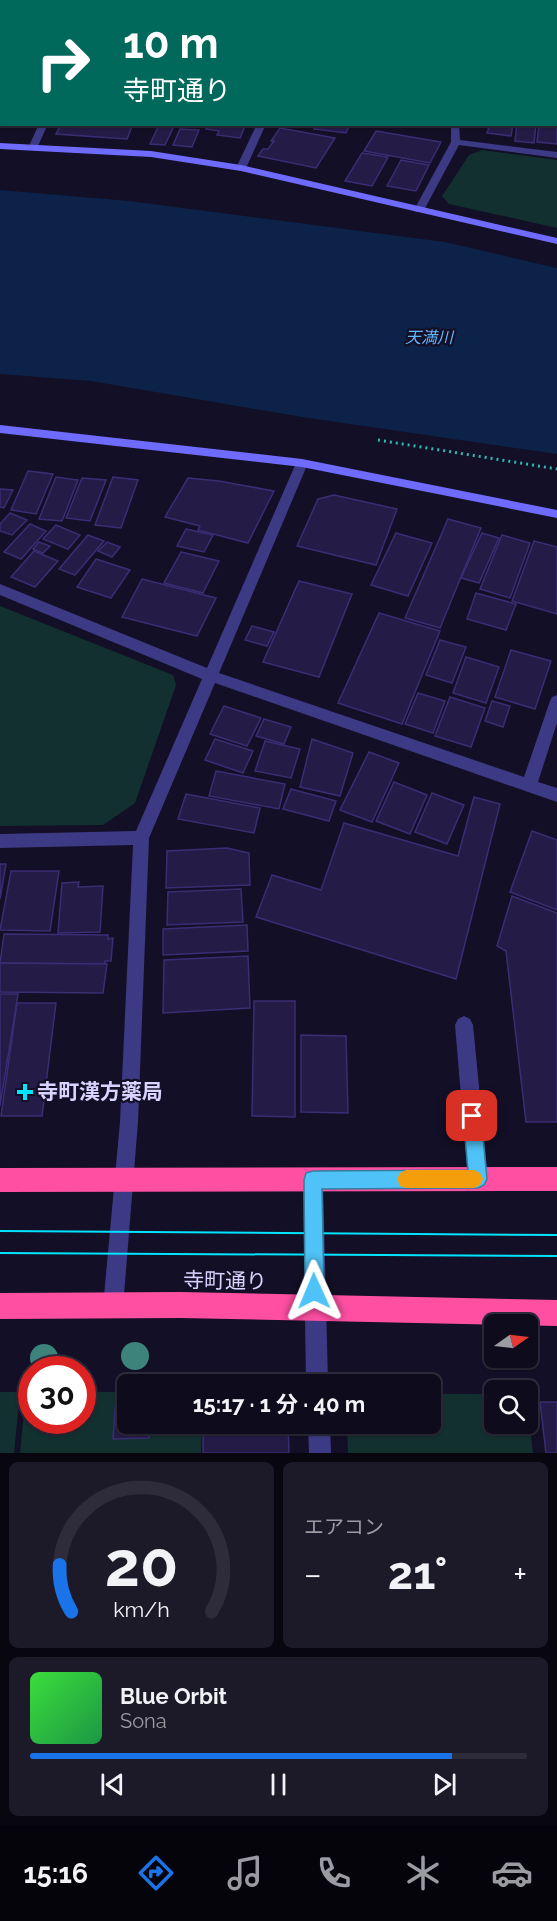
<!DOCTYPE html>
<html lang="ja">
<meta charset="utf-8">
<style>
:root{--surface:#0e0b1c;--page:#1c1929;--text:#f1f3f6;--muted:#9b9ba3;--line:#2e2b3b;--accent:#1a73e8}
body{margin:0;font-family:Raleway,"Noto Sans JP",sans-serif;background:var(--page);color:var(--text);height:100vh;display:flex;flex-direction:column;font-size:22px;white-space:nowrap}
*{box-sizing:border-box;margin:0}
p{font-size:20px;color:var(--muted)}
.icon{flex:none;width:33px;height:33px;fill:none;stroke:currentColor;stroke-width:2;stroke-linecap:round;stroke-linejoin:round}
.map{position:relative;height:1453px;overflow:hidden}
.details{display:flex;flex-direction:column;gap:9px;padding:9px;background:#08060f;flex:1}
.details>*{flex:none}
.banner{position:absolute;left:0px;top:0px;width:558px;height:126px;box-shadow:0 2px 4px #0004,0 0 0 2px var(--line);background:#00695c;color:#fff;overflow:hidden}
.needle{width:39px;rotate:76deg}
.fabs{position:absolute;left:484px;top:1314px;display:grid;gap:12px}
.fabs a{display:grid;place-items:center;width:54px;height:54px;border-radius:9px;background:var(--surface);box-shadow:0 2px 4px #0004,0 0 0 2px var(--line);font-size:30px}
.speed{position:absolute;left:18px;top:1356px;display:flex;gap:12px;font-size:30px;font-weight:700;text-align:center}
.speed>*{display:grid;place-content:center;width:78px;height:78px;border-radius:50%;background:var(--surface);box-shadow:0 2px 4px #0004,0 0 0 2px var(--line);line-height:1}
.speed .limit{border:9px solid #d22;background:#fff;color:#111}
.pin{position:absolute;display:grid;place-items:center;width:51px;height:51px;color:#fff;margin:-26px;border-radius:12px;box-shadow:0 3px 9px #0006}
.me{position:absolute;width:66px;margin:-33px;rotate:359deg;stroke-linejoin:round;filter:drop-shadow(0 0 4px #0008)}
.turn{display:flex;align-items:center;gap:21px;height:126px;padding:0 24px;font-size:27px}
.turn .icon{width:78px;height:78px;stroke-width:2.5}
.turn b{display:block;font-size:42px;line-height:51px}
.big{font-size:45px;font-weight:700;line-height:1.1}
.details .card{flex:1;display:flex;flex-direction:column;justify-content:center;gap:9px;min-width:0;padding:0 21px;border-radius:9px;background:var(--page)}
.details .dial{align-items:center;gap:0}
.dial svg{height:156px;overflow:visible;fill:none;stroke:var(--line);stroke-width:7;stroke-linecap:round;text-anchor:middle}
.dial text{fill:var(--text);stroke:none}
.song{display:flex;align-items:center;gap:18px}
.cover{width:72px;height:72px;border-radius:9px;background:linear-gradient(135deg,hsl(120 70% 55%),hsl(140 70% 35%))}
.played{height:6px;border-radius:3px;background:linear-gradient(90deg,var(--accent) 85%,var(--line) 85%)}
.keys{display:flex;justify-content:space-around;direction:ltr}
.heat{display:flex;justify-content:space-between;align-items:center;font-size:33px;direction:ltr}
.details .tiles{flex:1;display:grid;gap:9px;grid-template-columns:1fr 1fr}
.card:last-child{grid-column:span 2}
.trip{position:absolute;left:117px;top:1374px;width:324px;height:60px;border-radius:9px;background:var(--surface);box-shadow:0 2px 4px #0004,0 0 0 2px var(--line);font-weight:700;line-height:60px;text-align:center}
.tabs{display:flex;height:96px;justify-content:space-around;align-items:center;background:#06040b;color:var(--muted)}
.tabs .icon{width:42px;height:42px}
.tabs .active{color:var(--accent)}
.tabs b{font-size:27px;color:var(--text)}
.map>svg:first-child{display:block}
</style>
<div class="map">
<svg width="557" height="1453" viewBox="0 0 557 1453">
<rect width="100%" height="100%" fill="#130f26"/>
<g fill="#12302f">
<polygon points="482,150 557,160 557,228 449,204 442,196 469,155"/>
<polygon points="0,606 173,675 176,685 135,803 103,825 0,826"/>
<polygon points="0,1392 20,1392 14,1453 0,1453"/>
<polygon points="26,1392 31,1392 32,1420 82,1420 83,1392 127,1392 128,1424 202,1424 201,1453 20,1453"/>
<polygon points="431,1394 495,1394 495,1424 528,1424 528,1410 533,1453 348,1453 347,1424 430,1424"/>
</g>
<polygon fill="#0c2248" points="0,190 129,201 445,242 557,268 557,454 302,417 91,381 0,374"/>
<g fill="#241b47" stroke="#3b2d73" stroke-width="1.5">
<polygon points="31,0 91,0 30,2"/>
<polygon points="61,124 133,124 127,139 56,134"/>
<polygon points="209,124 246,124 240,138 217,135 219,131 206,129"/>
<polygon points="316,124 350,124 346,133 314,129"/>
<polygon points="485,124 513,124 511,136 487,133 489,128 484,127"/>
<polygon points="517,124 536,124 534,143 515,141"/>
<polygon points="159,125 174,126 165,145 150,144"/>
<polygon points="539,125 557,127 557,144 537,142"/>
<polygon points="280,128 335,138 316,168 258,156 263,149 268,149 274,141 271,141"/>
<polygon points="180,129 199,130 192,147 173,145"/>
<polygon points="376,131 441,142 430,163 364,151"/>
<polygon points="362,153 388,157 372,186 345,181"/>
<polygon points="401,160 429,165 416,191 387,186"/>
<polygon points="28,471 53,474 36,514 11,510"/>
<polygon points="56,477 78,480 62,521 39,519"/>
<polygon points="113,477 138,480 121,528 95,525"/>
<polygon points="82,478 106,480 90,521 66,518"/>
<polygon points="188,478 219,481 274,491 248,543 198,530 200,526 165,517"/>
<polygon points="0,489 13,490 4,508 0,507"/>
<polygon points="334,495 397,509 376,565 297,546 318,499"/>
<polygon points="10,513 27,520 12,535 0,531 0,524"/>
<polygon points="448,519 481,528 440,628 405,618"/>
<polygon points="30,524 46,531 21,559 4,552"/>
<polygon points="56,525 80,535 68,549 43,539"/>
<polygon points="186,529 213,535 204,552 177,546"/>
<polygon points="396,533 432,543 408,596 371,585"/>
<polygon points="482,533 499,538 479,583 461,578"/>
<polygon points="88,535 104,541 75,575 59,569"/>
<polygon points="502,535 530,543 510,598 480,589"/>
<polygon points="534,541 557,547 557,614 512,601"/>
<polygon points="39,542 50,546 43,553 33,549"/>
<polygon points="107,542 120,547 112,557 98,551"/>
<polygon points="34,551 58,561 35,587 11,577"/>
<polygon points="181,552 219,561 203,593 164,583"/>
<polygon points="96,559 130,570 111,598 77,587"/>
<polygon points="142,579 216,598 197,636 122,617"/>
<polygon points="299,581 352,594 319,677 263,662"/>
<polygon points="476,593 516,604 506,630 467,619"/>
<polygon points="379,613 440,631 402,724 338,703"/>
<polygon points="252,626 274,632 267,646 245,640"/>
<polygon points="440,640 466,647 452,683 426,675"/>
<polygon points="511,650 551,661 535,709 495,697"/>
<polygon points="466,657 499,667 486,703 453,693"/>
<polygon points="418,693 445,701 433,733 405,724"/>
<polygon points="450,697 485,708 471,747 435,736"/>
<polygon points="492,701 510,706 503,727 485,721"/>
<polygon points="224,706 261,718 247,746 210,734"/>
<polygon points="264,719 291,727 284,744 256,736"/>
<polygon points="215,739 253,751 243,773 205,760"/>
<polygon points="312,739 353,753 340,796 300,787"/>
<polygon points="265,741 300,749 291,778 255,771"/>
<polygon points="369,752 399,763 372,822 340,810"/>
<polygon points="216,771 285,784 279,809 209,796"/>
<polygon points="394,782 427,795 410,834 376,821"/>
<polygon points="291,789 336,801 329,821 283,809"/>
<polygon points="432,793 464,805 447,844 415,832"/>
<polygon points="186,794 260,808 254,833 178,819"/>
<polygon points="474,797 500,804 456,979 256,917 272,875 321,890 344,823 458,856"/>
<polygon points="532,831 557,840 557,910 510,892"/>
<polygon points="227,848 249,853 250,885 166,888 167,851"/>
<polygon points="0,864 6,864 0,899"/>
<polygon points="11,871 59,871 50,931 0,930"/>
<polygon points="79,882 78,887 103,886 100,932 58,933 62,883"/>
<polygon points="241,889 243,922 167,925 168,892"/>
<polygon points="512,896 557,913 557,1122 526,1122 506,951 497,946"/>
<polygon points="247,925 248,951 163,955 163,929"/>
<polygon points="4,934 108,935 108,939 113,938 111,961 105,961 105,964 0,963"/>
<polygon points="248,956 250,1008 163,1013 164,960"/>
<polygon points="0,963 107,964 103,993 0,992"/>
<polygon points="0,994 18,994 0,1106"/>
<polygon points="254,1001 295,1001 295,1117 252,1116"/>
<polygon points="17,1003 56,1003 42,1116 1,1116"/>
<polygon points="301,1035 346,1036 348,1113 301,1112"/>
<polygon points="116,1397 128,1397 128,1424 149,1424 149,1438 113,1439"/>
<polygon points="540,1402 557,1402 557,1453 546,1453"/>
<polygon points="203,1424 288,1424 289,1453 203,1453"/>
</g>
<g fill="none" stroke-linecap="round" stroke-linejoin="round">
<polyline stroke="#2fb8b0" stroke-width="3" stroke-dasharray="2 4" stroke-linecap="butt" points="378,440 557,469"/>
<polygon fill="#3d3a85" fill-rule="evenodd" points="464,1016 470,1019 473,1025 488,1179 485,1186 478,1189 471,1186 468,1179 455,1025 458,1019"/>
<g fill="#3d3a85" fill-rule="evenodd">
<polygon points="104,0 112,0 103,2"/>
<rect x="269" y="0" width="8" height="2"/>
<polygon points="361,0 408,0 410,2 362,2"/>
<polygon points="444,0 452,0 453,2 445,2"/>
<rect x="556" y="4" width="1" height="5"/>
<rect x="0" y="23" width="2" height="5"/>
<rect x="556" y="80" width="1" height="6"/>
<polygon points="39,124 48,124 37,148 31,148 29,146"/>
<polygon points="257,124 266,124 246,168 238,170 236,168"/>
<polygon points="451,124 459,124 460,140 557,152 557,158 459,145 424,210 416,212 414,210 451,142"/>
<polygon points="302,459 308,463 219,673 524,777 550,701 552,697 557,695 557,723 538,782 557,788 557,802 215,683 149,838 138,1122 123,1307 120,1314 113,1317 106,1314 103,1307 120,1122 133,845 0,848 0,834 136,831 202,679 0,595 0,584 207,668 296,463"/>
<polygon points="313,1170 320,1173 323,1180 328,1384 306,1384 303,1180 306,1173"/>
<polygon points="308,1424 330,1424 331,1453 309,1453"/>
</g>
<g fill="#6f6bff" fill-rule="evenodd">
<polygon points="0,143 151,151 241,165 557,238 557,244 241,171 151,157 0,149"/>
<polygon points="0,425 302,459 557,510 557,518 302,467 0,433"/>
</g>
<g fill="#ff4fa3" fill-rule="evenodd">
<polygon points="557,1167 557,1191 0,1192 0,1168"/>
<polygon points="180,1292 557,1300 557,1326 180,1318 0,1319 0,1293"/>
</g>
<g stroke="#00e5ff" stroke-width="2">
<polyline points="0,1231 557,1235"/>
<polyline points="0,1253 557,1256"/>
</g>
</g>
<g fill="#3d827b">
<circle cx="135" cy="1356" r="14"/>
<circle cx="44" cy="1358" r="14"/>
</g>
<polygon fill="#4fc3f7" stroke="#337fa1" stroke-width="1.5" points="472,1108 478,1110 481,1116 487,1179 484,1185 478,1188 322,1189 324,1291 321,1298 314,1300 308,1298 305,1291 304,1180 306,1173 313,1171 468,1170 463,1116 466,1110"/>
<polygon fill="#f59e0b" points="406,1170 474,1170 480,1173 483,1179 480,1185 474,1188 406,1188 400,1186 397,1179 400,1173"/>
<path fill="#00e5ff" stroke="#130f26" stroke-width="2" d="M22 1083h6v6h6v6h-6v6h-6v-6h-6v-6h6z"/>
<g text-anchor="middle" stroke-width="4.5" stroke-linejoin="round" paint-order="stroke">
<g font-size="16" font-style="italic" fill="#62b6ff" stroke="#130f26">
<text x="429" y="343">天満川</text>
</g>
<g font-size="21" font-weight="bold" fill="#d9d4ff" stroke="#130f26" text-anchor="start">
<text x="37" y="1099">寺町漢方薬局</text>
</g>
<g font-size="21" fill="#d9d4ff" stroke="#130f26">
<text transform="translate(225 1281) rotate(1)" y="7">寺町通り</text>
</g>
</g>
</svg>
<div class="fabs">
<a><svg class="needle" viewBox="-14 -14 28 28"><path d="M0-13l5 13h-10z" fill="#e53935"/><path d="M0 13l5-13h-10z" fill="#9b9ba3"/></svg></a>
<a><svg class="icon" aria-label="search" viewBox="0 0 24 24"><circle cx="10" cy="10" r="6"/><path d="M15 15l6 6"/></svg></a>
</div>
<div class="speed"><div class="limit">30</div></div>
<div class="pin" style="left:472px;top:1116px;background:#d93025"><svg class="icon" aria-label="arrive" viewBox="0 0 24 24"><path d="M6 21V4h12l-3 4 3 4H6"/></svg></div>
<svg class="me" style="left:314px;top:1291px" viewBox="-20 -20 40 40"><path d="M0-17L14 15 0 8-14 15z" fill="#4fc3f7" stroke="#fff" stroke-width="4"/></svg>
<div class="trip">15:17 · 1 分 · 40 m</div>
<div class="banner">
<div class="turn"><svg class="icon" aria-label="right" viewBox="0 0 24 24"><path d="M7 20v-9h11M14 6l5 5-5 5"/></svg><div><b>10 m</b>寺町通り</div></div>
</div>
</div>
<section class="details">
<div class="tiles">
<div class="card dial"><svg viewBox="0 0 100 80">
<path d="M14 69A42 42 0 1 1 86 69"/>
<path d="M14 69A42 42 0 0 1 8 45" stroke="#1a73e8"/>
<text x="50" y="56" font-size="32" font-weight="700">20</text>
<text x="50" y="72" font-size="11">km/h</text>
</svg></div>
<div class="card"><p>エアコン</p>
<div class="heat"><a>−</a><b class="big">21°</b><a>+</a></div>
</div>
<div class="card">
<div class="song"><i class="cover"></i><div><b>Blue Orbit</b><p>Sona</p></div></div>
<div class="played"></div>
<div class="keys"><svg class="icon" aria-label="previous" viewBox="0 0 24 24"><path d="M18 5L8 12l10 7zM5 5v14"/></svg><svg class="icon" aria-label="pause" viewBox="0 0 24 24"><path d="M8 5v14M16 5v14"/></svg><svg class="icon" aria-label="next" viewBox="0 0 24 24"><path d="M6 5l10 7-10 7zM19 5v14"/></svg></div>
</div>
</div>
</section>
<nav class="tabs">
<b>15:16</b>
<svg class="icon active" aria-label="directions" viewBox="0 0 24 24"><path d="M12 3l9 9-9 9-9-9zM9 14v-3h6M13 9l2 2-2 2"/></svg>
<svg class="icon" aria-label="music" viewBox="0 0 24 24"><path d="M9 18V5l10-2v13"/><circle cx="6" cy="18" r="3"/><circle cx="16" cy="16" r="3"/></svg>
<svg class="icon" aria-label="phone" viewBox="0 0 24 24"><path d="M5 4h4l2 5-3 2q2 4 5 5l2-3 5 2v4C11 20 4 13 5 4z"/></svg>
<svg class="icon" aria-label="climate" viewBox="0 0 24 24"><path d="M12 3v18M4 7l16 10M4 17L20 7"/></svg>
<svg class="icon" aria-label="car" viewBox="0 0 24 24"><path d="M5 17H2v-5l4-1 3-4h7l3 4 3 1v5h-3M9 17h6M6 11h13"/><circle cx="7" cy="17" r="2"/><circle cx="17" cy="17" r="2"/></svg>
</nav>
